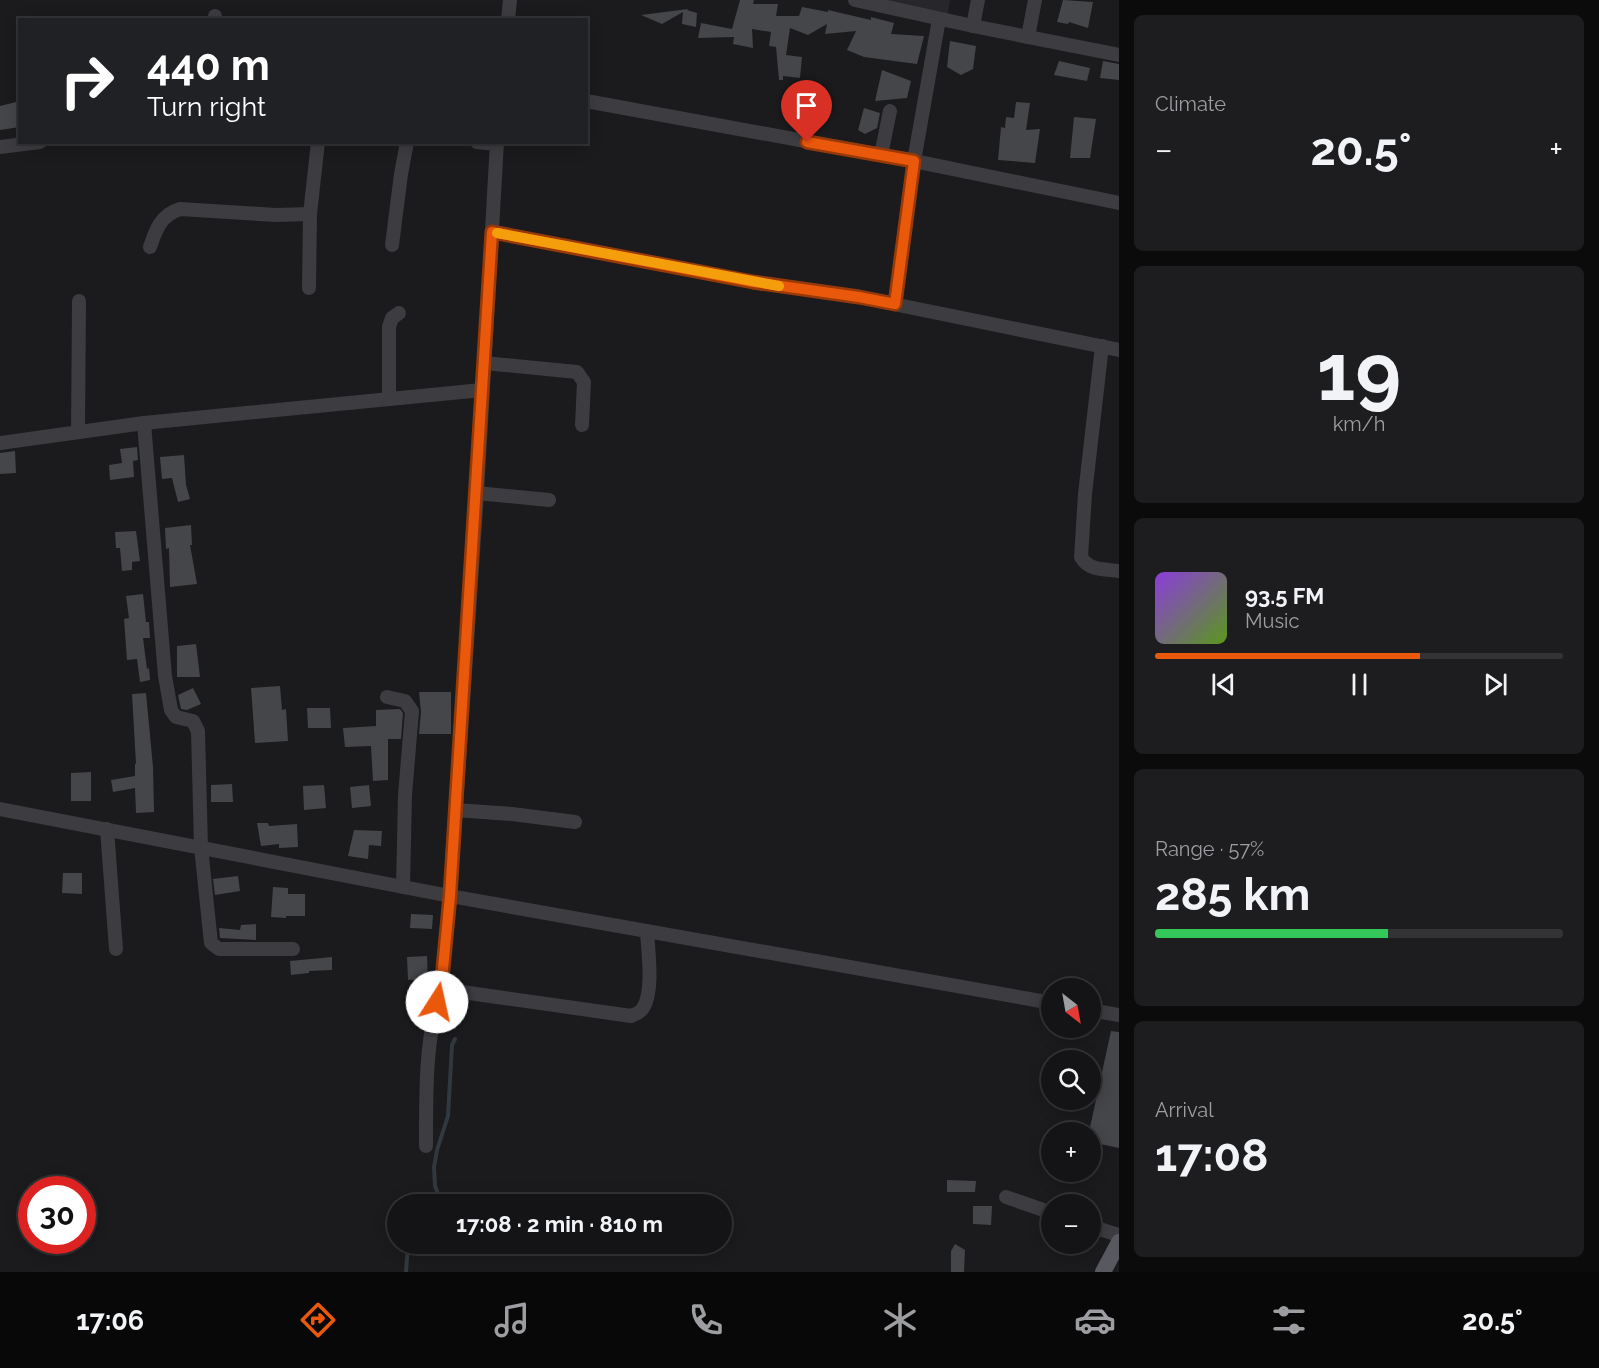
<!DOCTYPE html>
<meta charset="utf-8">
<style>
:root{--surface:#141416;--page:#1d1d1f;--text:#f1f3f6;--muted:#9d9ea1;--line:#333335;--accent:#ea580c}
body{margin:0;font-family:Raleway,sans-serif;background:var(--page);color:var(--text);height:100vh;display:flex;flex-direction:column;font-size:22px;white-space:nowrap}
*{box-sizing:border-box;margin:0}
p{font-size:20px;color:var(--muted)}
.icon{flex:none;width:33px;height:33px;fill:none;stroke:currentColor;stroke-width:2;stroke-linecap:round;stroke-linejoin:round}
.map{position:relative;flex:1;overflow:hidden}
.drawer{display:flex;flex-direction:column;gap:15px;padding:15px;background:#0b0b0c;width:480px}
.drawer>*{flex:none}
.hud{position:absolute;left:18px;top:18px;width:570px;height:126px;border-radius:0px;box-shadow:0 3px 15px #0003,0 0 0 2px var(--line);background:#202124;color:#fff;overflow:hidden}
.needle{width:39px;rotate:149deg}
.fabs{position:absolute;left:1041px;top:978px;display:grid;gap:12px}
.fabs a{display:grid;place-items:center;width:60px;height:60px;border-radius:50%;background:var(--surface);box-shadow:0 3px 15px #0003,0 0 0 2px var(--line);font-size:30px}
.speed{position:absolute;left:18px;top:1176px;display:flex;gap:12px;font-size:30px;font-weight:700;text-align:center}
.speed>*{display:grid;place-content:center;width:78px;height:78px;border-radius:50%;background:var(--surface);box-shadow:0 3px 15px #0003,0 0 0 2px var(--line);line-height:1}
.speed .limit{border:9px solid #d22;background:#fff;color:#111}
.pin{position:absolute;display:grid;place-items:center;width:51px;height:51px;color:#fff;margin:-62px -26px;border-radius:50% 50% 50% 0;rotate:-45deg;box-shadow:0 0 6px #0007}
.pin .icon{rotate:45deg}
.me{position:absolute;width:66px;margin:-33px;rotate:10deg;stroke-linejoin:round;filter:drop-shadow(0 0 4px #0008)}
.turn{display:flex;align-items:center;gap:21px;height:126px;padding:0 30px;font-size:27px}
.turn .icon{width:78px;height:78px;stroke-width:2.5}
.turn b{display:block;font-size:42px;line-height:51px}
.big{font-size:45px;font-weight:700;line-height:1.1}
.drawer .tile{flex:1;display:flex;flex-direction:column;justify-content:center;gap:9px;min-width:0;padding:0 21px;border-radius:9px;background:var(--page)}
.drawer .dial{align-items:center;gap:0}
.dial b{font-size:78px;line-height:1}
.song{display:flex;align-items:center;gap:18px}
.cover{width:72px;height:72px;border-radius:9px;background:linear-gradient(135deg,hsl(270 70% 55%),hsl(90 70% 35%))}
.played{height:6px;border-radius:3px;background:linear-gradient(90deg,var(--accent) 65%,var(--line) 65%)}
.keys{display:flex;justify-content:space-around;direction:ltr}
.heat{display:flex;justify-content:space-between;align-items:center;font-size:33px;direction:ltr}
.charge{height:9px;border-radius:4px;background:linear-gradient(90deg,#34c759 57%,var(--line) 0)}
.trip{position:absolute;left:387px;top:1194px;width:345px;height:60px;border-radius:30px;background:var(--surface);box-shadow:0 3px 15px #0003,0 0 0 2px var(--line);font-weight:700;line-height:60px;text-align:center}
.menu{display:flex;height:96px;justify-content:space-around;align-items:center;background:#080809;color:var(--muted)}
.menu .icon{width:42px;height:42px}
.menu .selected{color:var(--accent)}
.menu b{font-size:27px;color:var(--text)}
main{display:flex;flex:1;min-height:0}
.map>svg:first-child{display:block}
</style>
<main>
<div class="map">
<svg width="1119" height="1272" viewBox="0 0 1119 1272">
<rect width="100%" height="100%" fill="#1b1a1d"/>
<polygon fill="#27262a" points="862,0 950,0 947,19"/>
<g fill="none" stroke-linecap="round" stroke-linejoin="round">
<g stroke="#313940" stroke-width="4">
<polyline points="442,1204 435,1186 434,1167 437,1150 448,1116 452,1045 455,1039"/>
<polyline points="406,1272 408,1244"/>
</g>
</g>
<g fill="#45464a">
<polygon points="740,0 754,0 753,4 778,4 776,16 799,16 802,7 828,12 828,10 871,20 871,17 894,23 891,34 924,36 917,64 864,57 847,50 856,31 825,34 827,24 808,35 790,28 786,55 802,57 800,78 783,76 783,80 779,80 776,47 769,46 771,32 752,29 753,48 733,44 734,37 698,38 701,23 732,29"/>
<polygon points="1063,0 1093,2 1088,28 1069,22 1068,24 1057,22"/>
<polygon points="688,9 687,10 697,13 696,27 682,24 683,12 662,24 641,15"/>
<polygon points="950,41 976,46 973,69 961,75 947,67"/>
<polygon points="1059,61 1090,68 1087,81 1054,75"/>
<polygon points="1103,61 1119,64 1119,80 1100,78"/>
<polygon points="882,70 911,81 907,98 875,101"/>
<polygon points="20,101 20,127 0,130 0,106"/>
<polygon points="1016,102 1030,103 1026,130 1040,129 1035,163 998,160 1001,127 1005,128 1006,117 1014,118"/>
<polygon points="864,108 880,113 877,128 865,134 858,130"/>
<polygon points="1074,117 1096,119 1090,158 1070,158"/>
<polygon points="137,447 138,460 133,461 134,477 110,480 109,465 122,463 120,449"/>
<polygon points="15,451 16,473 0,474 0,453"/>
<polygon points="184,455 186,485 190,499 178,502 172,478 162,479 160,457"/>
<polygon points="191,525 192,545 190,545 197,584 170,587 169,548 166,549 165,528"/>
<polygon points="136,531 140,561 132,562 132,570 122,571 120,548 116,548 115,532"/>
<polygon points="143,594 146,622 149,622 150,638 143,638 147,669 149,668 150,680 140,682 137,659 127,660 124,619 129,618 126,596"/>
<polygon points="196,644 200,677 177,677 177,646"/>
<polygon points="280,686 282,710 286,709 288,741 255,743 251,688"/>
<polygon points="193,688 201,704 187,710 181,709 178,695"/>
<polygon points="419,692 451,692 451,734 419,734 421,712"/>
<polygon points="146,693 153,767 154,812 136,813 135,788 113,792 111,780 135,776 135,764 136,764 132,694"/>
<polygon points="307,708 330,708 331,728 308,728"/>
<polygon points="400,709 403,713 401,739 388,739 388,780 373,781 371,746 345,747 343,728 376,726 376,710"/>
<polygon points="91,772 91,801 71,801 71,773"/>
<polygon points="232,784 233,802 211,802 211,785"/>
<polygon points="324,785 326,808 304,810 303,786"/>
<polygon points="369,785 371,806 352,808 350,787"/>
<polygon points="257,823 268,823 269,826 297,824 298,847 279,848 279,844 261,846"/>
<polygon points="354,830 382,831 381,846 369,845 368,859 348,856"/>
<polygon points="63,873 82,873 82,894 62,893"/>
<polygon points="238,876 240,891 215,895 213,879"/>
<polygon points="273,887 288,888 288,894 305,894 305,916 286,916 286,918 271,917"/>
<polygon points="411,914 433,915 432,929 410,928"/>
<polygon points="256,924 256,940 220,938 219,928 240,930 241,925"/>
<polygon points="427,956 428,979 408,980 407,957"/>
<polygon points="332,957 332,970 309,971 309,973 291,975 290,961"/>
<polygon points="1111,1031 1119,1032 1119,1148 1090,1142 1090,1132 1089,1132"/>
<polygon points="947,1180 976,1181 975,1192 947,1192"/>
<polygon points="973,1206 992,1206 991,1225 973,1224"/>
<polygon points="955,1244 965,1250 964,1272 951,1272 951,1251"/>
</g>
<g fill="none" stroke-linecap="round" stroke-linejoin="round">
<g stroke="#3c3c41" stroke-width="14">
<polyline points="855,0 973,26 1119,55"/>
<polyline points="215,16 215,20"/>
<polyline points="508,20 510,0"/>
<polyline points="973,26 978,0"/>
<polyline points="1028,37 1035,0"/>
<polyline points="586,101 914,161 1119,203"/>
<polyline points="477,142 496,144"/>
<path d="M497 142 477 493 450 896 441 989 631 1016C636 1014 640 1013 643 1008 654 992 648 951 647 931"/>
<polyline points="0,147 40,142"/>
<polyline points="881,155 890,111"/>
<polyline points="492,232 753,282 859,297 1119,350"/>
<polyline points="392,245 401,174 407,142"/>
<path d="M150 247C156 229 161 215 180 209L276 215 310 214 318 142"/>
<polyline points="309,288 310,214"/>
<polyline points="895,304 914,161 939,19"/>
<path d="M1102 346 1085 494 1081 557C1089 571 1104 569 1119 571"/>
<polyline points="484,363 577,372 584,382 582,425"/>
<polyline points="389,399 389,327 392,318 399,313"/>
<polyline points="144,423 165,676 171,710 176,717 193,721 198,731 201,847 211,943 219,949 293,949"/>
<polyline points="78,432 79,301"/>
<polyline points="0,443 144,423 482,390"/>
<polyline points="477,493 549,500"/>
<polyline points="387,697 405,701 412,711 405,795 403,887"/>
<polyline points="0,809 450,896 1052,1003"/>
<polyline points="455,810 512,814 575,822"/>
<polyline points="107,829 116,949"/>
<polyline points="1090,1010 1119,1015"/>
<path d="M426 1146C426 1093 425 1040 441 989"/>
<polyline points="1006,1197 1052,1213"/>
<polyline points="1090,1226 1119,1235"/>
</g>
<polyline stroke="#585960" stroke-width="16" points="1103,1272 1119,1242"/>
</g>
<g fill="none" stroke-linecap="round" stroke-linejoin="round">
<defs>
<polyline id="route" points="437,1002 441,989 450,896 492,232 753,282 859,297 895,304 914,161 807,142"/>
</defs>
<use href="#route" stroke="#983908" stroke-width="15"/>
<use href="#route" stroke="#ea580c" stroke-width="10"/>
<polyline stroke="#f59e0b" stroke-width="10" points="497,233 779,286"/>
</g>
</svg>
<div class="fabs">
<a><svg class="needle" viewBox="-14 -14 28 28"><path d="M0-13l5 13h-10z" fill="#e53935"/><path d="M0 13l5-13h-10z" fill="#9d9ea1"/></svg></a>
<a><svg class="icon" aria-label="search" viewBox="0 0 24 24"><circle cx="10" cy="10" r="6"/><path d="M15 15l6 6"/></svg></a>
<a>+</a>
<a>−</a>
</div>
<div class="speed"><div class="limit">30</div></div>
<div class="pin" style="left:807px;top:142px;background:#d93025"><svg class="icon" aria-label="arrive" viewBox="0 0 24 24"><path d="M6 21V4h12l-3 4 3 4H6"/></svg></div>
<svg class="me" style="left:437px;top:1002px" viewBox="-20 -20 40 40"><circle r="19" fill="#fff"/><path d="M0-13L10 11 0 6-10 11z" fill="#ea580c"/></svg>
<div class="trip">17:08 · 2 min · 810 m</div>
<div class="hud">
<div class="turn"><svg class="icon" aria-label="right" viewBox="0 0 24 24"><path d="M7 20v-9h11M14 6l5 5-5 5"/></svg><div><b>440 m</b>Turn right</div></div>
</div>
</div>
<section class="drawer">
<div class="tile"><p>Climate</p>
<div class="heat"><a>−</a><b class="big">20.5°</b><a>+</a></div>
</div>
<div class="tile dial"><b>19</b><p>km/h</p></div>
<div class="tile">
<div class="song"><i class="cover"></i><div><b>93.5 FM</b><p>Music</p></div></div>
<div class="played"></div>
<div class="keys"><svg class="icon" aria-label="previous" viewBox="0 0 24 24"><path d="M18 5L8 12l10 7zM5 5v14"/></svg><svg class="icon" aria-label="pause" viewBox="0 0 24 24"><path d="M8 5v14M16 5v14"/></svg><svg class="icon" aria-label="next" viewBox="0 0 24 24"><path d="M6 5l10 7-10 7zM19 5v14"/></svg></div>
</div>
<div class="tile"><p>Range · 57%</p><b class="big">285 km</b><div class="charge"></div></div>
<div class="tile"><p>Arrival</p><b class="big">17:08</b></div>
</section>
</main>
<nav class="menu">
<b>17:06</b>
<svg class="icon selected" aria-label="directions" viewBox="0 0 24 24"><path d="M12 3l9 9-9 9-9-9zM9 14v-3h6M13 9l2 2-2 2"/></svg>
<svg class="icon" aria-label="music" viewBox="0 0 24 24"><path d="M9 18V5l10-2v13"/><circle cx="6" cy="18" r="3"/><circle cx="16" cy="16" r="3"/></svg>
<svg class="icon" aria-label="phone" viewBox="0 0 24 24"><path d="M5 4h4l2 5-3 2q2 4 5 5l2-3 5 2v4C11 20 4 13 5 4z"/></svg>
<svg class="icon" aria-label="climate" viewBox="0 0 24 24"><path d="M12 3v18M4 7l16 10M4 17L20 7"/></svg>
<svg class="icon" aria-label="car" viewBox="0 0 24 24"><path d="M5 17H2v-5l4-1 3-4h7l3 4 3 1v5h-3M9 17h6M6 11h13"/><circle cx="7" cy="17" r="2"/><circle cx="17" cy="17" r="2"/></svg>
<svg class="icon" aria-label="filters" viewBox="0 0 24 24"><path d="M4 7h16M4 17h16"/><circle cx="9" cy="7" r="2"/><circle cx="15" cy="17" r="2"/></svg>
<b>20.5°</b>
</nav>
